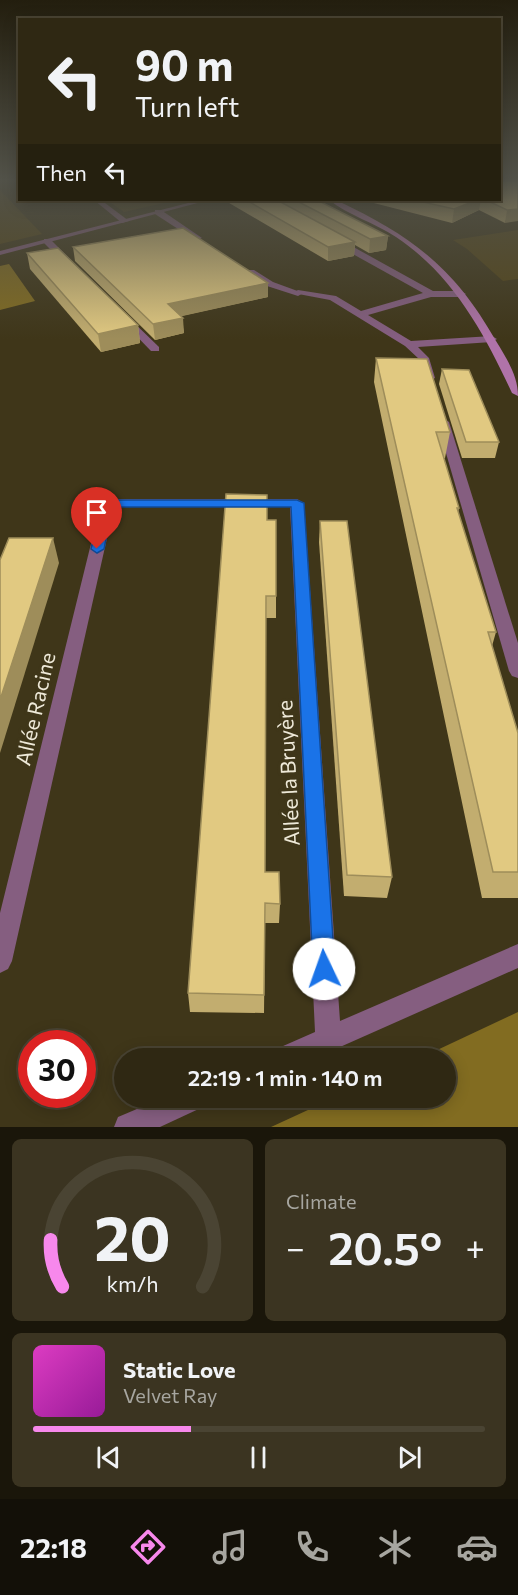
<!DOCTYPE html>
<meta charset="utf-8">
<style>
:root{--surface:#2f2813;--page:#3b3421;--text:#f1f3f6;--muted:#a7a6a0;--line:#4a4433;--accent:#f788ec}
body{margin:0;font-family:Commissioner,sans-serif;background:var(--page);color:var(--text);height:100vh;display:flex;flex-direction:column;font-size:22px;white-space:nowrap}
*{box-sizing:border-box;margin:0}
p{font-size:20px;color:var(--muted)}
.icon{flex:none;width:33px;height:33px;fill:none;stroke:currentColor;stroke-width:2;stroke-linecap:round;stroke-linejoin:round}
.map{position:relative;height:1127px;overflow:hidden}
.side{display:flex;flex-direction:column;gap:12px;padding:12px;background:#1a160a;flex:1}
.side>*{flex:none}
.banner{position:absolute;left:18px;top:18px;width:483px;height:183px;border-radius:0px;box-shadow:0 3px 15px #0003,0 0 0 2px var(--line);background:#2f2813;color:var(--text);overflow:hidden}
.speed{position:absolute;left:18px;top:1030px;display:flex;gap:12px;font-size:30px;font-weight:700;text-align:center}
.speed>*{display:grid;place-content:center;width:78px;height:78px;border-radius:50%;background:var(--surface);box-shadow:0 3px 15px #0003,0 0 0 2px var(--line);line-height:1}
.speed .limit{border:9px solid #d22;background:#fff;color:#111}
.pin{position:absolute;display:grid;place-items:center;width:51px;height:51px;color:#fff;margin:-62px -26px;border-radius:50% 50% 50% 0;rotate:-45deg;box-shadow:0 0 6px #0007}
.pin .icon{rotate:45deg}
.me{position:absolute;width:66px;margin:-33px;rotate:357deg;stroke-linejoin:round;filter:drop-shadow(0 0 4px #0008)}
.turn{display:flex;align-items:center;gap:21px;height:126px;padding:0 18px;font-size:27px}
.turn .icon{width:78px;height:78px;stroke-width:2.5}
.turn b{display:block;font-size:42px;line-height:51px}
.then{display:flex;align-items:center;height:57px;padding:0 18px;background:#0003;gap:12px;font-size:22px}
.big{font-size:45px;font-weight:600;line-height:1.1}
.side .widget{flex:1;display:flex;flex-direction:column;justify-content:center;gap:9px;min-width:0;padding:0 21px;border-radius:9px;background:var(--page)}
.side .dial{align-items:center;gap:0}
.dial svg{height:156px;overflow:visible;fill:none;stroke:var(--line);stroke-width:7;stroke-linecap:round;text-anchor:middle}
.dial text{fill:var(--text);stroke:none}
.song{display:flex;align-items:center;gap:18px}
.cover{width:72px;height:72px;border-radius:9px;background:linear-gradient(135deg,hsl(310 70% 55%),hsl(300 70% 35%))}
.played{height:6px;border-radius:3px;background:linear-gradient(90deg,var(--accent) 35%,var(--line) 35%)}
.keys{display:flex;justify-content:space-around;direction:ltr}
.heat{display:flex;justify-content:space-between;align-items:center;font-size:33px;direction:ltr}
.side .tiles{flex:1;display:grid;gap:12px;grid-template-columns:1fr 1fr}
.widget:last-child{grid-column:span 2}
.trip{position:absolute;left:114px;top:1048px;width:342px;height:60px;border-radius:30px;background:var(--surface);box-shadow:0 3px 15px #0003,0 0 0 2px var(--line);font-weight:600;line-height:60px;text-align:center}
.tabs{display:flex;height:96px;justify-content:space-around;align-items:center;background:#131008;color:var(--muted)}
.tabs .icon{width:42px;height:42px}
.tabs .active{color:var(--accent)}
.tabs b{font-size:27px;color:var(--text)}
.map>svg:first-child{display:block}
</style>
<div class="map">
<svg width="518" height="1127" viewBox="0 0 518 1127">
<rect width="100%" height="100%" fill="#3f3619"/>
<g fill="#544517">
<polygon points="0,190 42,234 0,244"/>
<polygon points="107,200 177,200 124,212"/>
<polygon points="518,230 518,279 503,281 467,249 453,240"/>
</g>
<g fill="#826c21">
<polygon points="9,264 35,301 0,310 0,266"/>
<polygon points="518,1012 518,1127 271,1127 334,1098 446,1098 446,1059 418,1059"/>
</g>
<g fill="none" stroke-linecap="round" stroke-linejoin="round">
<g fill="#855e80" fill-rule="evenodd">
<polygon points="94,200 101,200 129,221 122,223"/>
<polygon points="155,210 161,210 202,238 195,240 155,214"/>
<polygon points="44,239 50,239 71,260 71,264 65,264 44,243"/>
<polygon points="248,270 254,270 273,282 303,293 298,296 267,286 248,274"/>
<polygon points="122,317 128,317 159,347 159,351 151,351 122,321"/>
</g>
<g fill="#855e80" fill-rule="evenodd">
<polygon points="333,239 339,239 433,291 461,291 466,294 461,297 431,297 368,315 411,341 492,336 497,339 492,342 418,347 429,358 435,378 430,381 426,380 419,359 405,346 330,300 293,293 298,290 336,296 361,311 423,293 333,243"/>
<polygon points="443,418 449,422 518,643 518,678 512,676 509,671 437,422"/>
<polygon points="108,499 297,499 304,503 340,1021 518,944 518,968 313,1059 270,1059 274,1050 315,1032 290,507 114,507 12,961 8,969 0,973 0,913 101,503"/>
<polygon points="163,1098 207,1098 203,1107 160,1127 114,1127 118,1117"/>
</g>
<polygon fill="#855e80" fill-rule="evenodd" points="200,200 209,200 0,255 0,251"/>
<path fill="#b073a9" fill-rule="evenodd" d="M329 200H336C412 236 454 267 496 341 507 359 518 376 518 396L512 393C484 333 453 275 396 237 375 223 348 215 329 200Z"/>
</g>
<g fill="#c2ad6f">
<polygon points="518,181 505,223 479,210 452,223 362,200 500,200"/>
<polygon points="224,200 317,200 388,236 386,250 369,253 355,245 354,256 328,261"/>
<polygon points="73,247 268,297 181,316 184,333 155,340 75,261"/>
<polygon points="27,253 138,325 140,343 101,352 30,269"/>
<polygon points="376,358 450,432 445,458 443,458 459,508 458,512 496,632 492,646 518,733 518,898 482,898 374,382"/>
<polygon points="442,369 499,442 495,458 462,458 439,384"/>
<polygon points="267,520 276,596 276,618 266,618 265,872 280,904 279,923 265,923 264,1013 190,1012 188,993"/>
<polygon points="320,521 392,877 387,898 344,896 319,542"/>
</g>
<g fill="#9e8d5a">
<polygon points="477,200 481,200 479,210 452,223 454,209"/>
<polygon points="518,209 518,221 505,223 507,210"/>
<polygon points="388,236 386,250 369,253 370,239"/>
<polygon points="355,242 354,256 328,261 328,247"/>
<polygon points="268,283 268,297 169,319 168,304"/>
<polygon points="183,318 184,333 155,340 153,324"/>
<polygon points="138,325 140,343 101,352 98,334"/>
<polygon points="53,538 59,563 0,753 0,700"/>
</g>
<g fill="#e1c981" stroke="#9e8d5a" stroke-width="1.5">
<polygon points="500,181 518,181 518,209 507,210 486,200 500,200"/>
<polygon points="246,200 277,200 355,242 328,247"/>
<polygon points="295,200 317,200 388,236 370,239"/>
<polygon points="414,200 477,200 454,209"/>
<polygon points="183,228 268,283 168,304 183,318 153,324 73,247"/>
<polygon points="58,248 138,325 98,334 27,253"/>
<polygon points="376,358 427,359 450,432 436,432 459,508 457,508 496,632 488,632 518,733 518,872 493,872"/>
<polygon points="442,369 469,370 499,442 466,442"/>
<polygon points="226,494 267,495 267,520 276,520 276,596 266,596 265,872 279,872 280,904 265,903 264,995 188,993"/>
<polygon points="320,521 347,521 392,877 347,875"/>
<polygon points="9,538 53,538 0,700 0,560"/>
</g>
<linearGradient id="sky" x2="0" y2="1"><stop stop-color="#231e0e"/><stop offset="0.53" stop-color="#525249"/><stop offset="1" stop-color="#525249" stop-opacity="0"/></linearGradient>
<rect width="518" height="339" fill="url(#sky)"/>
<polygon fill="#1a73e8" stroke="#114b97" stroke-width="1.5" points="108,500 297,500 304,503 335,969 332,977 324,980 317,977 313,969 291,507 113,507 104,549 97,553 91,549 102,503"/>
<g text-anchor="middle" stroke-width="6" stroke-linejoin="round" paint-order="stroke">
<g font-size="21" fill="#eee9d8" stroke="#3f3619">
<text transform="translate(36 709) rotate(-77)" y="7">Allée Racine</text>
<text transform="translate(289 773) rotate(-93)" y="7">Allée la Bruyère</text>
</g>
</g>
</svg>
<div class="speed"><div class="limit">30</div></div>
<div class="pin" style="left:97px;top:549px;background:#d93025"><svg class="icon" aria-label="arrive" viewBox="0 0 24 24"><path d="M6 21V4h12l-3 4 3 4H6"/></svg></div>
<svg class="me" style="left:324px;top:969px" viewBox="-20 -20 40 40"><circle r="19" fill="#fff"/><path d="M0-13L10 11 0 6-10 11z" fill="#1a73e8"/></svg>
<div class="trip">22:19 · 1 min · 140 m</div>
<div class="banner">
<div class="turn"><svg class="icon" aria-label="left" viewBox="0 0 24 24"><path d="M17 20v-9H6M10 6l-5 5 5 5"/></svg><div><b>90 m</b>Turn left</div></div>
<div class="then">Then<svg class="icon" aria-label="left" viewBox="0 0 24 24"><path d="M17 20v-9H6M10 6l-5 5 5 5"/></svg></div>
</div>
</div>
<section class="side">
<div class="tiles">
<div class="widget dial"><svg viewBox="0 0 100 80">
<path d="M14 69A42 42 0 1 1 86 69"/>
<path d="M14 69A42 42 0 0 1 8 45" stroke="#f788ec"/>
<text x="50" y="56" font-size="32" font-weight="700">20</text>
<text x="50" y="72" font-size="11">km/h</text>
</svg></div>
<div class="widget"><p>Climate</p>
<div class="heat"><a>−</a><b class="big">20.5°</b><a>+</a></div>
</div>
<div class="widget">
<div class="song"><i class="cover"></i><div><b>Static Love</b><p>Velvet Ray</p></div></div>
<div class="played"></div>
<div class="keys"><svg class="icon" aria-label="previous" viewBox="0 0 24 24"><path d="M18 5L8 12l10 7zM5 5v14"/></svg><svg class="icon" aria-label="pause" viewBox="0 0 24 24"><path d="M8 5v14M16 5v14"/></svg><svg class="icon" aria-label="next" viewBox="0 0 24 24"><path d="M6 5l10 7-10 7zM19 5v14"/></svg></div>
</div>
</div>
</section>
<nav class="tabs">
<b>22:18</b>
<svg class="icon active" aria-label="directions" viewBox="0 0 24 24"><path d="M12 3l9 9-9 9-9-9zM9 14v-3h6M13 9l2 2-2 2"/></svg>
<svg class="icon" aria-label="music" viewBox="0 0 24 24"><path d="M9 18V5l10-2v13"/><circle cx="6" cy="18" r="3"/><circle cx="16" cy="16" r="3"/></svg>
<svg class="icon" aria-label="phone" viewBox="0 0 24 24"><path d="M5 4h4l2 5-3 2q2 4 5 5l2-3 5 2v4C11 20 4 13 5 4z"/></svg>
<svg class="icon" aria-label="climate" viewBox="0 0 24 24"><path d="M12 3v18M4 7l16 10M4 17L20 7"/></svg>
<svg class="icon" aria-label="car" viewBox="0 0 24 24"><path d="M5 17H2v-5l4-1 3-4h7l3 4 3 1v5h-3M9 17h6M6 11h13"/><circle cx="7" cy="17" r="2"/><circle cx="17" cy="17" r="2"/></svg>
</nav>
